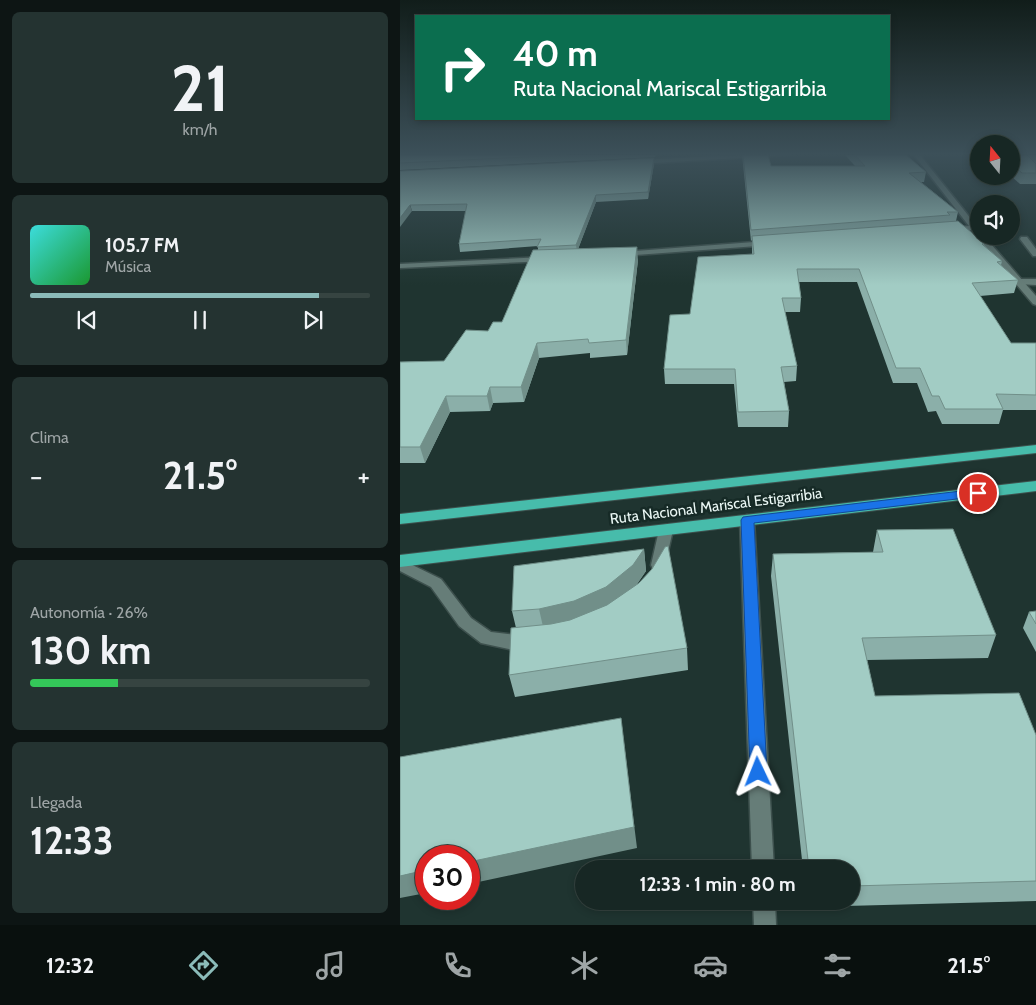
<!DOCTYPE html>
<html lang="es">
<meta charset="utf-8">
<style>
:root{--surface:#172724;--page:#243331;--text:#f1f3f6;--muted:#9ea5a6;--line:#364441;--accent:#8bbbb9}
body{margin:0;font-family:Cabin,sans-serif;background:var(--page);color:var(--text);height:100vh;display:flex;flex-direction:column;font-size:19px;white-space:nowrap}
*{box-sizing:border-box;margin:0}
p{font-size:16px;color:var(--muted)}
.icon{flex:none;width:28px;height:28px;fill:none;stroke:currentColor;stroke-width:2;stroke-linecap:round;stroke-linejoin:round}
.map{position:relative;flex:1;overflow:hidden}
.panel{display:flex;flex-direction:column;gap:12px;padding:12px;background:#0d1514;width:400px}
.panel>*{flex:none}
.top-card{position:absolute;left:15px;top:15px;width:475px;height:105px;border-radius:0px;box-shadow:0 2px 8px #0003,0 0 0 1px var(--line);background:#0b6e4f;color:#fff;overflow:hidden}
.needle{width:32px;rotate:342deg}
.fabs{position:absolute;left:570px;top:135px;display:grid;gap:10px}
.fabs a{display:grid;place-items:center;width:50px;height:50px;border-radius:50%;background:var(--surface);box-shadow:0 2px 8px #0003,0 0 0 1px var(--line);font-size:25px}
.speed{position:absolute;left:15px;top:845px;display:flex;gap:10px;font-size:25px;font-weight:700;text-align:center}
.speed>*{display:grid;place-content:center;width:65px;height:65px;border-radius:50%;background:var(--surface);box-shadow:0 2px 8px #0003,0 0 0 1px var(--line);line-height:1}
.speed .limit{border:8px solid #d22;background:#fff;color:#111}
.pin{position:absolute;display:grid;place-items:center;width:42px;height:42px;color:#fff;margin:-21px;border:2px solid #fff;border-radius:50%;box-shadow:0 1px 5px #0007}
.me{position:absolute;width:55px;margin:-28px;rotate:358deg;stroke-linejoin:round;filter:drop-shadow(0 0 4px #0008)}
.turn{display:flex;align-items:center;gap:18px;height:105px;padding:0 15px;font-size:22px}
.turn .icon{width:65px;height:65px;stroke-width:2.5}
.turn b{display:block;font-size:35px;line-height:42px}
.big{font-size:38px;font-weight:800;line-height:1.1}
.panel .tile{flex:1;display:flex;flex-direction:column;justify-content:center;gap:8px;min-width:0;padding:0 18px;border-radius:8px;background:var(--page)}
.panel .dial{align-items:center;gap:0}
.dial b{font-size:65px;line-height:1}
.song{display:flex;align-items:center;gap:15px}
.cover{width:60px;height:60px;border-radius:8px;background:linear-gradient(135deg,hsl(180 70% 55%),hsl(130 70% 35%))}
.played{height:5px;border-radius:2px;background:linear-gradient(90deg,var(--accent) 85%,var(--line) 85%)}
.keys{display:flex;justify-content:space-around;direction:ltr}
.heat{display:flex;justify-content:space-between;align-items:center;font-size:28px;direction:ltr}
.charge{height:8px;border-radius:4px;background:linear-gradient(90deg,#34c759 26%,var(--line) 0)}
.trip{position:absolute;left:175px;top:860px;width:285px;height:50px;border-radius:25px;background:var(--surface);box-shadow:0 2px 8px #0003,0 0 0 1px var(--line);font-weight:800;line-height:50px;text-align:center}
.menu{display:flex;height:80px;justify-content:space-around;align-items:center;background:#09100e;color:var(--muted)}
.menu .icon{width:35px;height:35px}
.menu .selected{color:var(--accent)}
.menu b{font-size:22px;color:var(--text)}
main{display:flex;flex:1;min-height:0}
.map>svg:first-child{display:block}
</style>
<main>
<section class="panel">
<div class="tile dial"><b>21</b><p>km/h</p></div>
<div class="tile">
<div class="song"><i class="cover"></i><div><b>105.7 FM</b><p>Música</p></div></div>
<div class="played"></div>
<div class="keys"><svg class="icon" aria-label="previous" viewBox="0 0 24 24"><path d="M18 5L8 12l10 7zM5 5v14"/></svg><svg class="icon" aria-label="pause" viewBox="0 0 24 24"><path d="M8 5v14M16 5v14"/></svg><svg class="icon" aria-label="next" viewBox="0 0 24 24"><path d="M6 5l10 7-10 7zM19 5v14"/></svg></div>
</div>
<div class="tile"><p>Clima</p>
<div class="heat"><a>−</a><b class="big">21.5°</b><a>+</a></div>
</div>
<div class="tile"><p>Autonomía · 26%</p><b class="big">130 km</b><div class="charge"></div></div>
<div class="tile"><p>Llegada</p><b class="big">12:33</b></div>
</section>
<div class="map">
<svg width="636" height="925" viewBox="0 0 636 925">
<rect width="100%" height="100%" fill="#1f3430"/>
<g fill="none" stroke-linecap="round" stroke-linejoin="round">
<defs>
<g id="service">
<polygon points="621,237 627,237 636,249 636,256 633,256 620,239"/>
<polygon points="620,279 636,279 636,285 617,284 616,282"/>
<polygon points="266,525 271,527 273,530 265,565 263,569 258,570 253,569 251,565 259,530 261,527"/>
<polygon points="0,559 41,579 71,618 91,632 134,637 136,642 134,647 114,650 81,643 59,626 31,587 0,571"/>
</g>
<g id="minor">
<polygon points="341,155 389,155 238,164 235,162 238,160"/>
<polygon points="514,155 520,155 579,229 579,234 574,234 572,230 548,232 548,228 569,226"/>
<polygon points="577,234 584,236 636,296 636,305 633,304 577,238"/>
<polygon points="369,241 373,243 372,245 222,256 218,254 222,252"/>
<polygon points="144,257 147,257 147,261 0,268 0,264"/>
<polygon points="347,515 352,517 354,520 374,869 352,869 340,520 342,517"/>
<polygon points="353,901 375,901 376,925 354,925"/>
</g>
<g id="trunk">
<polygon points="636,445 636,453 0,524 0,514"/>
<polygon points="636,481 636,491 0,567 0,555"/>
</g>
</defs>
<use href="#service" stroke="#3d504d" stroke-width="3"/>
<use href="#minor" stroke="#3d504d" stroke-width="3"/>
<use href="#trunk" stroke="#3d504d" stroke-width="2"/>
<use href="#service" fill="#667d78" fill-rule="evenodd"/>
<use href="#minor" fill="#667d78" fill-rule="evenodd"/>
<use href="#trunk" fill="#47bcab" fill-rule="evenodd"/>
</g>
<g fill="#8bafa9">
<polygon points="0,155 256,155 255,157 0,170"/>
<polygon points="342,155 368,155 371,166 455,166 445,155 506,155 526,172 524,182 521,182 558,212 556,221 584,243 584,245 602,261 601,265 618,280 614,293 580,296 611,343 636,343 636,410 603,410 599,424 542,424 536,411 528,412 517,383 493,383 457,282 399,282 401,298 400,312 385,312 397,366 396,381 384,382 389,411 388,427 338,427 334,384 265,384 264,369 290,314 352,254 352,240 351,241"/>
<polygon points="611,155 636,155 636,184 620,184 611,176"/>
<polygon points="254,164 248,199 196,202 178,249 238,260 227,355 190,358 190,353 139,358 124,402 93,403 90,411 50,412 25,463 0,463 0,362 44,361 88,331 102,322 138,250 138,246 60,252 59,244 66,211 12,211 0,171"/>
<polygon points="477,530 596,635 588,658 467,660 475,696 636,735 636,901 407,907 406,901 451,901 451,869 403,869 371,576 373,554 473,552"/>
<polygon points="244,549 246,571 237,584 287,648 288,670 115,697 109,675 116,628 112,611"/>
<polygon points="636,611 636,652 623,628 629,612"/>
</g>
<g fill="#718f89">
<polygon points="254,158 254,164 248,199 248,192"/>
<polygon points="196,195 196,202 177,252 176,245"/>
<polygon points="10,205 12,211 0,227 0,218"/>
<polygon points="237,247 238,260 227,355 226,340"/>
<polygon points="137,343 139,358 124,402 121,387"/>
<polygon points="90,387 93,403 90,411 87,396"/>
<polygon points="46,396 50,412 25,463 20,447"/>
<polygon points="244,549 246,571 235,587 209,609 144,631 139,609"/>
<polygon points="221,718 237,848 69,884 69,862"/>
<polygon points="26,870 26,893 0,898 0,876"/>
</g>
<g fill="#a2ccc4" stroke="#718f89">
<polygon points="0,155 168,155 0,163"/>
<polygon points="343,155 368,155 371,166 465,166 455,155 506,155 526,172 509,173 558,212 547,212 550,215 351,230"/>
<polygon points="611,155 627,155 636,164 636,173 622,173 611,163"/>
<polygon points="254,158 248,192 196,195 176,245 137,247 141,239 59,244 67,204 10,205 0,218 0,171"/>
<polygon points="558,221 584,243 582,244 602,261 597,262 618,280 572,283 611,343 636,343 636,395 596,394 603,409 545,409 539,396 532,396 520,368 496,368 459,269 397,269 401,298 382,298 397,366 381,367 389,411 338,412 335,369 264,369 270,315 290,314 298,257 354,254 352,236"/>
<polygon points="237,247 226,340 189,343 188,339 137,343 121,387 90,387 87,396 46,396 20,447 0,447 0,362 44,361 66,330 88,331 93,322 102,322 133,250"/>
<polygon points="553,529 596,635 462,638 475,696 619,693 636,735 636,881 451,886 451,869 409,869 373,554 483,552 477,530"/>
<polygon points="268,546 287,648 109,675 111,628 151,624 170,620 207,605 239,583 252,569 265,547"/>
<polygon points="244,549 233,565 206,587 174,601 139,609 112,611 114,566"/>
<polygon points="636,611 636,624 629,612"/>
<polygon points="221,718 234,827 69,862 69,856 26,856 26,870 0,876 0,757"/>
</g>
<linearGradient id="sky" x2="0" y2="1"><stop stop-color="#111d1a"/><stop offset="0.54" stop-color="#3c5059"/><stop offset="1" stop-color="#3c5059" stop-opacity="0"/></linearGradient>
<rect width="636" height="285" fill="url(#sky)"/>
<polygon fill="#1a73e8" stroke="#114b97" points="578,489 582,490 584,493 582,496 354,523 367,772 365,778 358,780 352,778 350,772 341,520 343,517"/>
<g text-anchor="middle" stroke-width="5" stroke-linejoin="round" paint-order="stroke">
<g font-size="15" fill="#eaf7f4" stroke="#162a26">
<text transform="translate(316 506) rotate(-7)" y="5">Ruta Nacional Mariscal Estigarribia</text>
</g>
</g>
</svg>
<div class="fabs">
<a><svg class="needle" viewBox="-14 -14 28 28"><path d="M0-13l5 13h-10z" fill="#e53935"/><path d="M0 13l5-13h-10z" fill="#9ea5a6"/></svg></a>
<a><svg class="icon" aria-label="sound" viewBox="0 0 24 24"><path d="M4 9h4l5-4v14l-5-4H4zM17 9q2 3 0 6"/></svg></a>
</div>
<div class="speed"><div class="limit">30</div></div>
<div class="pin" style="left:578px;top:493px;background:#d93025"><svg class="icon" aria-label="arrive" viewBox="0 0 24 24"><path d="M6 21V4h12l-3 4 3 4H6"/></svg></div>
<svg class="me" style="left:358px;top:772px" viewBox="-20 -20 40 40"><path d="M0-17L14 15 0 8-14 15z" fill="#1a73e8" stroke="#fff" stroke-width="4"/></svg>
<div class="trip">12:33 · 1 min · 80 m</div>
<div class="top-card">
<div class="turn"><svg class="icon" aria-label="right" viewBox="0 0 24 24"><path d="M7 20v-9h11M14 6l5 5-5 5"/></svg><div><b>40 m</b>Ruta Nacional Mariscal Estigarribia</div></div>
</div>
</div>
</main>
<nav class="menu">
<b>12:32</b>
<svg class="icon selected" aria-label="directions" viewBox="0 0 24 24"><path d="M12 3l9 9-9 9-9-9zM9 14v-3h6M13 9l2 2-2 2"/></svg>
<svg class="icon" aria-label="music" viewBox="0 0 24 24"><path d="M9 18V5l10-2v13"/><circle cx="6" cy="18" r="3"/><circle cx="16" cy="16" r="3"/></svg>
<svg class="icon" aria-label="phone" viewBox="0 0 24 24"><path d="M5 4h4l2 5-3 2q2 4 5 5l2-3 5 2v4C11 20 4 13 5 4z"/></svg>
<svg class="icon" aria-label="climate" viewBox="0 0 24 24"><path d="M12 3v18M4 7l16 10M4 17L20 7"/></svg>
<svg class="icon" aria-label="car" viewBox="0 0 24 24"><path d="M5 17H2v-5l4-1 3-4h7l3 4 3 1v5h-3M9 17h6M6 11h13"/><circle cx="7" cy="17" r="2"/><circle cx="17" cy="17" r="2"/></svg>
<svg class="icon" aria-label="filters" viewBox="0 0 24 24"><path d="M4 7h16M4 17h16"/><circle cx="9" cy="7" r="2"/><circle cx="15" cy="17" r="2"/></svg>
<b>21.5°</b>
</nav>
